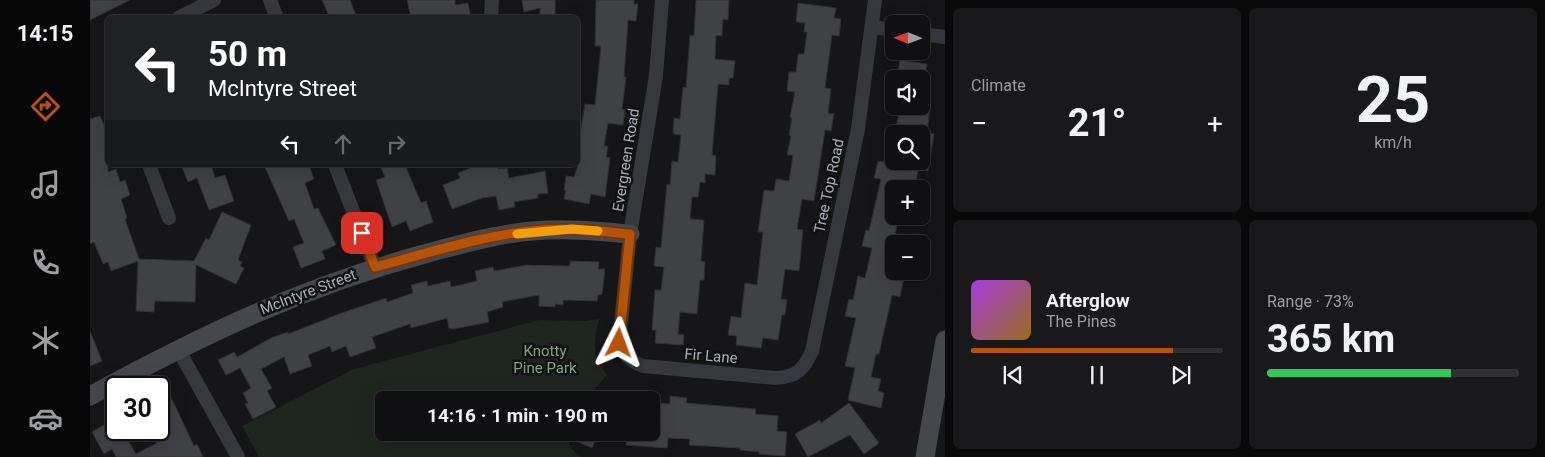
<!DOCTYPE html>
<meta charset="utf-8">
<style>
:root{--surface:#101012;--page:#19191b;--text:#f1f3f6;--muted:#9c9d9f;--line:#303032;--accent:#b45309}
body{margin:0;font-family:Roboto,sans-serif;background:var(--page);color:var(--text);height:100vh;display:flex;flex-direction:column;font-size:19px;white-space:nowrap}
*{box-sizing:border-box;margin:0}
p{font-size:16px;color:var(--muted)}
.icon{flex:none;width:28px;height:28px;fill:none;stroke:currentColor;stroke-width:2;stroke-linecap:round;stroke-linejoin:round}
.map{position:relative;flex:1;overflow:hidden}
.sheet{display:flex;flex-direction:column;gap:8px;padding:8px;background:#09090a;width:600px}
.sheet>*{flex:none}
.top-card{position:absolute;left:15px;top:15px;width:475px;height:152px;border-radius:8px;box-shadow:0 5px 20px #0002,0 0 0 1px var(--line);background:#202124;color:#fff;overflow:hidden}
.needle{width:32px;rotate:271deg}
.buttons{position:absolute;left:795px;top:15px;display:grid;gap:10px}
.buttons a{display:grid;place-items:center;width:45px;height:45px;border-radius:8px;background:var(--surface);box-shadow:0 5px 20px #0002,0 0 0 1px var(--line);font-size:25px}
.speed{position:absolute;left:15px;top:376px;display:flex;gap:10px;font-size:25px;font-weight:700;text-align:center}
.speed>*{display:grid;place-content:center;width:65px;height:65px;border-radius:50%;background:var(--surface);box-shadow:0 5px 20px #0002,0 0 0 1px var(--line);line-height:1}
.speed .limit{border:2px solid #111;border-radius:8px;background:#fff;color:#111}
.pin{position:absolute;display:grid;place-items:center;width:42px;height:42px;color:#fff;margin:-21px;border-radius:10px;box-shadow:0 2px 8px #0006}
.me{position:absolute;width:55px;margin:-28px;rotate:3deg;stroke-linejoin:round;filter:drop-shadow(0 0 4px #0008)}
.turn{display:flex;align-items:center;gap:18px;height:105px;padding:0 20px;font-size:22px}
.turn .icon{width:65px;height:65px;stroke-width:2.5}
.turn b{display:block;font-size:35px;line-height:42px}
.lanes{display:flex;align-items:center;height:48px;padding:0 20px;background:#0003;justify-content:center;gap:25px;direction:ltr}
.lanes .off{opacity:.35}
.big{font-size:38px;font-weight:700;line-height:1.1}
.sheet .tile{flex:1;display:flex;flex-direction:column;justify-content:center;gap:8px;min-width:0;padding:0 18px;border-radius:8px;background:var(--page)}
.sheet .dial{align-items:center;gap:0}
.dial b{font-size:65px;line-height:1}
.song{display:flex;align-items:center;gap:15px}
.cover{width:60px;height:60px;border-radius:8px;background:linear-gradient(135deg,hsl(280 70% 55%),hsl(40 70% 35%))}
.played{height:5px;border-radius:2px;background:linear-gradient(90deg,var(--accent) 80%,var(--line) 80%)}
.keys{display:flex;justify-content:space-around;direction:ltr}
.heat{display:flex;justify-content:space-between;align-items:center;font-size:28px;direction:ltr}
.charge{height:8px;border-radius:4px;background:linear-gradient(90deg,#34c759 73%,var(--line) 0)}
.sheet .tiles{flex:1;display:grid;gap:8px;grid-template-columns:repeat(2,1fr)}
.trip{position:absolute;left:285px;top:391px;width:285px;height:50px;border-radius:8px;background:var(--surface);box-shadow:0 5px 20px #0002,0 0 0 1px var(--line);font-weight:700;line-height:50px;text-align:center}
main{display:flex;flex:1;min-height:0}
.tabs{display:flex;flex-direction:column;width:90px;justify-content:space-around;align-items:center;background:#060607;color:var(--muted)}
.tabs .icon{width:35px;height:35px}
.tabs .selected{color:var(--accent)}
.tabs b{font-size:22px;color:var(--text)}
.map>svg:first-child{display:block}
</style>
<main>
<nav class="tabs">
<b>14:15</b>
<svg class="icon selected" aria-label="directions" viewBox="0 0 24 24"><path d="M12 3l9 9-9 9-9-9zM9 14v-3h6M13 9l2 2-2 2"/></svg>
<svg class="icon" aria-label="music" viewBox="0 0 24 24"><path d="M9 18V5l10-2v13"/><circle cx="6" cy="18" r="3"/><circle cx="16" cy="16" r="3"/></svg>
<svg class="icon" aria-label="phone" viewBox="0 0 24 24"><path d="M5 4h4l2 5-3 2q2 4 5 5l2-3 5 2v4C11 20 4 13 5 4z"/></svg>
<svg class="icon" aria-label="climate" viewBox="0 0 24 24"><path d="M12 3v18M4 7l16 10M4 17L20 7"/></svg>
<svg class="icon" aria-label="car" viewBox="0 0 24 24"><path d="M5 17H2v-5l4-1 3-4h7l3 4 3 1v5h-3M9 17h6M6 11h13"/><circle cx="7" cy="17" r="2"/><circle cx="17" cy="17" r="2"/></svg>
</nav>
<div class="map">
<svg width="855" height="457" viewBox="0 0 855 457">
<rect width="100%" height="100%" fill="#161618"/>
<path fill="#1e261f" d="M509 319C503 341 502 357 517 375L495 400H294V432L474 433 482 449 491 457H169L152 426 264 369 449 320 496 321Z"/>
<g fill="#404145" stroke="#303034">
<polygon points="0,0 40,0 0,20"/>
<polygon points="232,0 260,0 267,18 240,18"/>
<polygon points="317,0 365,0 365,5 378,3 381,18 321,18"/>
<polygon points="432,0 465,0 465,18 450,18 450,8 434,12"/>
<polygon points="506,0 544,0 544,4 548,4 546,21 538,20 534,77 536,77 532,109 535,110 533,125 518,123 514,146 518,146 516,157 520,158 515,197 501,194 499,204 474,199 476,190 474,190 476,176 484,177 488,165 488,147 495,104 505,105 511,46 505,46"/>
<polygon points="606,0 639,0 638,20 633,19 632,36 626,35 625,59 645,61 643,78 639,78 639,85 628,84 622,155 626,156 625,175 615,174 615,183 610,182 608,197 602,197 600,219 614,220 611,261 615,262 614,280 610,280 607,314 590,312 588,334 594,335 593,345 565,343 566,330 562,330 565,290 571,290 574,267 564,266 566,247 571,248 577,184 580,185 582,161 588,162 591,135 583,134 584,118 590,119 593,87 596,88 600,35 604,36"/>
<polygon points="708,3 746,8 744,18 751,19 749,36 742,35 735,88 741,89 738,113 744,114 741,131 735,130 724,201 712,199 707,229 713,230 709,271 695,269 691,299 697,300 695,315 692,315 688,340 673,338 671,348 646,345 647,336 638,335 641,316 651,318 655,283 667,285 673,232 668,232 674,190 684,191 686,179 699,181 703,155 697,155 701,136 699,135 702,118 700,117 705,92 697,91 699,72 706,72 708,54 714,54 717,32 714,32 715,23 706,22"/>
<polygon points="810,60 837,64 835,79 807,79"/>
<polygon points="810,106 840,106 837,133 844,134 838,171 831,170 831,134 805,134"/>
<polygon points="10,116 18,134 18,172 26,169 30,182 35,180 40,195 31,199 37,218 35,219 49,259 104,261 116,238 119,240 132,212 161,225 148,260 152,262 150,266 154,268 146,284 106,265 105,302 65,301 64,312 46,311 48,261 21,271 18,262 13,264 4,242 0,244 0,119"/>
<polygon points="797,140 804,141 804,164 828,169 825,189 804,189 804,216 809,216 804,240 804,275 814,277 810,297 802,295 789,354 786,354 781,377 791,379 788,391 794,393 791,408 758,400 765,368 755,366 766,318 755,316 759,299 763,300 768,276 775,278 782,248 772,246 776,230 779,231 791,179 784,178 788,161 794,162"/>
<polygon points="91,165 121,165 125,178 135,175 144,201 119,210 107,178 98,182"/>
<polygon points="174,165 219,165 224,179 215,183 224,209 228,208 246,245 232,251 235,259 211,268 203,247 214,243 204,219 199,221"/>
<polygon points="290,165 315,165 331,203 336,201 343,222 320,231 316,221 302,227 286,180 295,177"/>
<polygon points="388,165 408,165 408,169 417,168 419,178 455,171 458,193 448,194 448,198 424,202 425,207 409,210 406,196 392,198 362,209 353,185 370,178 368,173"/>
<polygon points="480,261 509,262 508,269 515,269 512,294 508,295 507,301 473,300 473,305 465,304 465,307 449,306 449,295 412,302 413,307 397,312 399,322 364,329 359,328 357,318 321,328 320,324 282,337 286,348 260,357 256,346 242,352 240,346 218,355 222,366 200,374 194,357 171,369 182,388 177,391 186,407 163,419 155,404 158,403 153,393 161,388 150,368 136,375 128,360 144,352 147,357 181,338 198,332 198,334 249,314 296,298 297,302 323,293 321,285 337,281 338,286 360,281 361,287 387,281 385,271 403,267 404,271 436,265 480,266"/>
<polygon points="0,331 12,361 0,366"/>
<polygon points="80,395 104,446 107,444 113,457 26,457 22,449 14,454 2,432 17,423 21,429 26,426 26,430 32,430 46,454 67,443 60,430 69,430 69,401"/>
<polygon points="580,396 597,398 596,403 666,409 665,414 688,416 687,431 697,432 695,456 669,454 669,452 650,450 650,448 599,445 600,439 578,438 577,448 536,445 537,432 566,432 569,403 580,404"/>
<polygon points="759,403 789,443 774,454 760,435 718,457 705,434 730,420 731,423"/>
<polygon points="467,432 509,432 502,448"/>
</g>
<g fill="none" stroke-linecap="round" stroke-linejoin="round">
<g stroke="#37383d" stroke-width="14">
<polyline points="180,0 187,18"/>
<path d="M572 0 566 76 540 234 529 343C534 356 540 361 553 366L686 378C707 377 714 369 722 351L768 129 785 0"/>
<polyline points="88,18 124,0"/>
<polyline points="401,18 402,0"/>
<polyline points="783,27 804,30"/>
<polyline points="831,34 855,37"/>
<polyline points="59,165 79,218"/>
<polyline points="245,165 285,267"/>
<polyline points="88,349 148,457"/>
</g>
<g stroke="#45474d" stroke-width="19">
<path d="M0 396C112 335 214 286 338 253 372 244 407 234 442 231 475 228 507 231 540 234"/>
<polyline points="835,457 855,340"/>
</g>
</g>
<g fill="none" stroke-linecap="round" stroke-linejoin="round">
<defs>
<path id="route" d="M272 233 285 267C336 254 389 236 441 231 475 227 507 231 540 234L529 343"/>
</defs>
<use href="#route" stroke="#753606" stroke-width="12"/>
<use href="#route" stroke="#b45309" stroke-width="9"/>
<polyline stroke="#f59e0b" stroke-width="9" points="427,234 482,229 508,231"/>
</g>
<g text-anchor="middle" stroke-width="5" stroke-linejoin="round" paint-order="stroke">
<g font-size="15" fill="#a8adb8" stroke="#111113">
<text transform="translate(536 160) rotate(-81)" y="5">Evergreen Road</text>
<text transform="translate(739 186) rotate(-78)" y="5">Tree Top Road</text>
<text transform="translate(218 292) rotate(-21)" y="5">McIntyre Street</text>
<text transform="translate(621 356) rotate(5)" y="5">Fir Lane</text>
</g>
<g font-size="15" fill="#7fa381" stroke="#111113">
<text x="455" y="356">Knotty<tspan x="455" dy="17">Pine Park</tspan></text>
</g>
</g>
</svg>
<div class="buttons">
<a><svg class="needle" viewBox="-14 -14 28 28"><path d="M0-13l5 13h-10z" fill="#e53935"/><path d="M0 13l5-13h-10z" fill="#9c9d9f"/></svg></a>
<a><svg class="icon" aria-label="sound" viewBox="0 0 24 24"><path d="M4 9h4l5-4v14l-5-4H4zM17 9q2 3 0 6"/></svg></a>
<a><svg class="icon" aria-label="search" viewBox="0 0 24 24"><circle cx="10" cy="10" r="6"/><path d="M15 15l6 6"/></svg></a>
<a>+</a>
<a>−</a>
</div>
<div class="speed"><div class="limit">30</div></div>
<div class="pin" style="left:272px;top:233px;background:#d93025"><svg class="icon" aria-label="arrive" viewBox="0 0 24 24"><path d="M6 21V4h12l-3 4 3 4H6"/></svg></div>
<svg class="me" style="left:529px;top:343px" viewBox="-20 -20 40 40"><path d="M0-17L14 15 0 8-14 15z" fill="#b45309" stroke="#fff" stroke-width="4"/></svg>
<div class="trip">14:16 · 1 min · 190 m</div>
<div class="top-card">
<div class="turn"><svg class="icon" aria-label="left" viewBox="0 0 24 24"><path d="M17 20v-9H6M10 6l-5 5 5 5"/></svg><div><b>50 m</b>McIntyre Street</div></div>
<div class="lanes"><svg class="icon" aria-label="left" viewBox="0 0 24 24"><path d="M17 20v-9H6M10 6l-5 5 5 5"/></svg><svg class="icon off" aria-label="ahead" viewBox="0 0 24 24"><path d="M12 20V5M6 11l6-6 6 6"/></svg><svg class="icon off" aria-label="right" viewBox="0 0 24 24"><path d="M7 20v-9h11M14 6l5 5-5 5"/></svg></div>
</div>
</div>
<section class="sheet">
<div class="tiles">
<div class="tile"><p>Climate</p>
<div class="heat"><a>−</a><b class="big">21°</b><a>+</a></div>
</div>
<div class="tile dial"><b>25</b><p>km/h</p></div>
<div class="tile">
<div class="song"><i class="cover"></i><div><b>Afterglow</b><p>The Pines</p></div></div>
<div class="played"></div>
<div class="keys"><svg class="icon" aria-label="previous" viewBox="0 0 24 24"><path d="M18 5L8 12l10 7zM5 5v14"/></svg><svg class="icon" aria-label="pause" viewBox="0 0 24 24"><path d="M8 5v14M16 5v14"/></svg><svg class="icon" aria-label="next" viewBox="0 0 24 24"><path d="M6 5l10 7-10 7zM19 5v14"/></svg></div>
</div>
<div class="tile"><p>Range · 73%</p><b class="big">365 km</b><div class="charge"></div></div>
</div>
</section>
</main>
